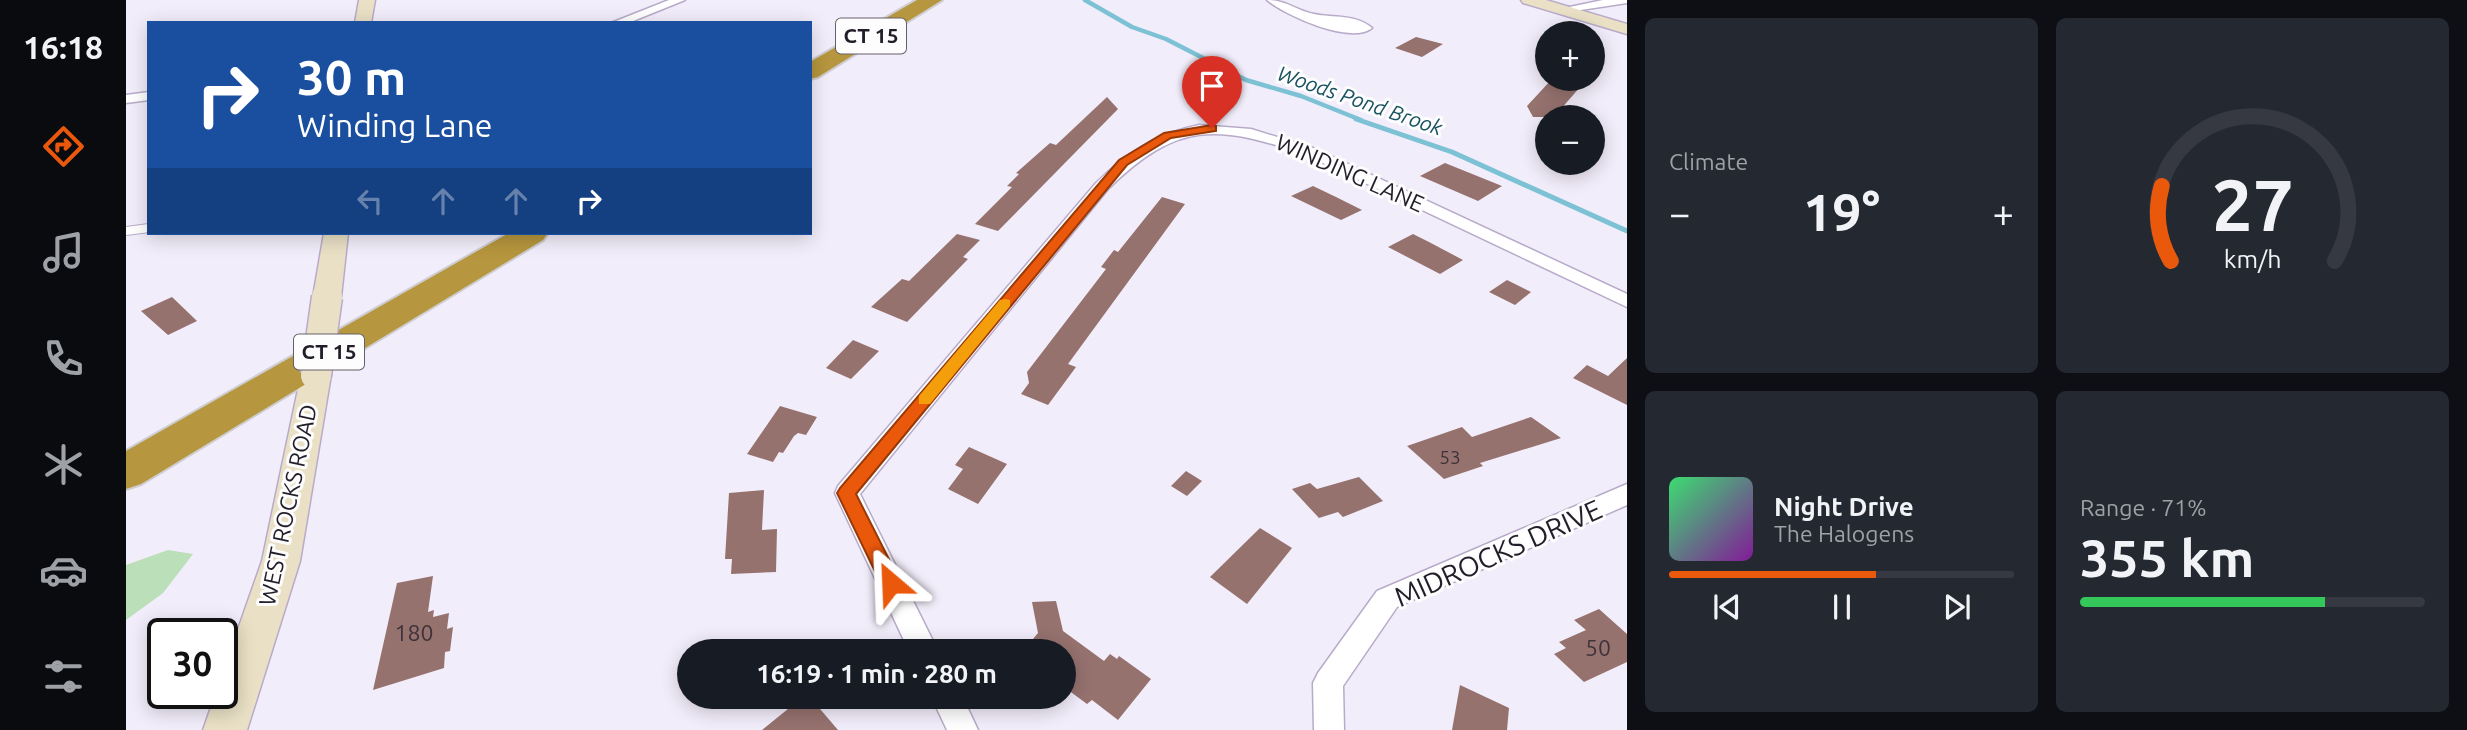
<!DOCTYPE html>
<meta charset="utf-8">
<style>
:root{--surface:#171b24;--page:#242831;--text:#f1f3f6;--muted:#9ea1a6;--line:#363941;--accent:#ea580c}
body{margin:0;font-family:Ubuntu,sans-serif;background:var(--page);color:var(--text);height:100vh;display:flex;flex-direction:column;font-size:26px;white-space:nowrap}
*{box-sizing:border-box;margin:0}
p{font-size:23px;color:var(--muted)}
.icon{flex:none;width:38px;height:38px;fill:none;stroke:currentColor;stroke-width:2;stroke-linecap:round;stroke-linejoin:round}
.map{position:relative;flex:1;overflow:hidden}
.drawer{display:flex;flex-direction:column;gap:18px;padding:18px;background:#0d0f14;width:840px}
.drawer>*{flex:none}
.guide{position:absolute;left:21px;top:21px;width:665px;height:214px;border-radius:0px;box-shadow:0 4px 18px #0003;background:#1a4fa0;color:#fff;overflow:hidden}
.buttons{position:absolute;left:1409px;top:21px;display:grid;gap:14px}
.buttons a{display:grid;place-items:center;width:70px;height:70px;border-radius:50%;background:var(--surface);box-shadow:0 4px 18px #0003;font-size:35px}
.speed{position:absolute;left:21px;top:618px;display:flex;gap:14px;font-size:35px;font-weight:700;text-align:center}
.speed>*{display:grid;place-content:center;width:91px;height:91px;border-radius:50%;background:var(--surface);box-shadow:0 4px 18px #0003;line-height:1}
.speed .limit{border:4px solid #111;border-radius:10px;background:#fff;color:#111}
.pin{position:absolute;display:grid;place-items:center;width:60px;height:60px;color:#fff;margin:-72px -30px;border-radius:50% 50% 50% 0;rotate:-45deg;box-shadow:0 0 7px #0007}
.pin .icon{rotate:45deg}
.me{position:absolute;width:77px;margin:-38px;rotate:334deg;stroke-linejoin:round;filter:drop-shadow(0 0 5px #0008)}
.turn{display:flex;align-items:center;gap:24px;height:147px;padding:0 35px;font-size:32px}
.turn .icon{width:91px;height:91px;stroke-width:2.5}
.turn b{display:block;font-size:49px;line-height:60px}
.lanes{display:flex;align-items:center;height:66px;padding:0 35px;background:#0003;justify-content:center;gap:35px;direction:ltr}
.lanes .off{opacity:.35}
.big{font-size:52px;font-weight:700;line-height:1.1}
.drawer .card{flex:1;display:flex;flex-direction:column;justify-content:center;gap:10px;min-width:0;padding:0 24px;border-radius:10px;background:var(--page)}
.drawer .dial{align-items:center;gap:0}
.dial svg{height:182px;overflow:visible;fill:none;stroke:var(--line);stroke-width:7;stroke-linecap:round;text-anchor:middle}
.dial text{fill:var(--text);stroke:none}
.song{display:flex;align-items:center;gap:21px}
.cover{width:84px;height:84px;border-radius:10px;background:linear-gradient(135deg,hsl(140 70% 55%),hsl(290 70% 35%))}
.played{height:7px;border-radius:4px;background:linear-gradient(90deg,var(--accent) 60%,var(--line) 60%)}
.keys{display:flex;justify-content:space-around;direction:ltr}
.heat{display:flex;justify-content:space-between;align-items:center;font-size:38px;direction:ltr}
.charge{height:10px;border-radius:5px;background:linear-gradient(90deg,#34c759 71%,var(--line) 0)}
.drawer .tiles{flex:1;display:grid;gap:18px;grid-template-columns:repeat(2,1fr)}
.trip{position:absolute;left:551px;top:639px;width:399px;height:70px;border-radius:35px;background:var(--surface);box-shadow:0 4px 18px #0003;font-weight:700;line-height:70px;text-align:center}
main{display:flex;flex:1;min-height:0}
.menu{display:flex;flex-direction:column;width:126px;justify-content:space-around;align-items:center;background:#090b0e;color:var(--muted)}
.menu .icon{width:49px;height:49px}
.menu .active{color:var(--accent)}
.menu b{font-size:32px;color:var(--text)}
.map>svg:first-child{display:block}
</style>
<main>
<nav class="menu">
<b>16:18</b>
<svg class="icon active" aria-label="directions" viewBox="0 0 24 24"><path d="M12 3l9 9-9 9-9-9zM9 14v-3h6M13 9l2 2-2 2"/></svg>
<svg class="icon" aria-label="music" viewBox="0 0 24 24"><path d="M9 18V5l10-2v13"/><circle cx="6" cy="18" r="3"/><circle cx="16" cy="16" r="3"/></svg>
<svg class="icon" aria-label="phone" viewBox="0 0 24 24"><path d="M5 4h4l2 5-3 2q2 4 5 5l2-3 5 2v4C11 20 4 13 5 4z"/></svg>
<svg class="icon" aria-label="climate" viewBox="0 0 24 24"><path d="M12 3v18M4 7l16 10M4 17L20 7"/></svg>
<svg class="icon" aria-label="car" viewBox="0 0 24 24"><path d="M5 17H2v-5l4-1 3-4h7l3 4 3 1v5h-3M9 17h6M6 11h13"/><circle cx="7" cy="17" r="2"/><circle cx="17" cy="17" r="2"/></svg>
<svg class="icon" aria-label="filters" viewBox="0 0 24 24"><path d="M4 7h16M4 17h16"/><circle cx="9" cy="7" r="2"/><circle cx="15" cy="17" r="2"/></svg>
</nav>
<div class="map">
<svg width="1501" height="730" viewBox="0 0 1501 730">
<rect width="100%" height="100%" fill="#f2edfa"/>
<polygon fill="#badfb9" points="42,550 67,554 37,593 0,620 0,565"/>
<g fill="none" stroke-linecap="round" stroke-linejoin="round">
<polyline stroke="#7dc1d5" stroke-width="4.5" points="959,0 1006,27 1040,39 1120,80 1175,96 1235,120"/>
<polyline stroke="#7dc1d5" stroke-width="5" points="1230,119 1326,152 1501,231"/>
</g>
<g fill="#96726f">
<polygon points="1290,37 1317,44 1296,57 1269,48"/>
<polygon points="1426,79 1461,79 1428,117 1407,117 1401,106"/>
<polygon points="981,97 992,109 872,231 849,224 886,187 881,186 893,174 890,173 924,143 930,145"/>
<polygon points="1319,163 1376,186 1352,201 1294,176"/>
<polygon points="1187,186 1210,197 1236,210 1215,220 1165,196"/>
<polygon points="1036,197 1059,204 942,364 950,367 922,405 895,394 903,383 901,372 980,269 975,267 988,250 992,252"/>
<polygon points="831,234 854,240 837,257 842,259 781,322 745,307 776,279 783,281"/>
<polygon points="1287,234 1303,242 1337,260 1314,274 1262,247"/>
<polygon points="1381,280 1405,292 1389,305 1363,292"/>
<polygon points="46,297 71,321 42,335 15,311"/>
<polygon points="727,340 753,351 725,379 700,368"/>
<polygon points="1501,358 1501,405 1447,378 1461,365 1482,376"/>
<polygon points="654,406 691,417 680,435 672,433 668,436 657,453 653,452 647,462 621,454"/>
<polygon points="1405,417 1435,438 1354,463 1357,466 1318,479 1281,446 1336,427 1346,437"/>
<polygon points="843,447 881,464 852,504 822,489 837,469 829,465"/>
<polygon points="1060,471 1076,481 1061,496 1045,486"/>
<polygon points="1233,477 1257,501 1217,517 1212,512 1193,518 1166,489 1184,483 1191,489"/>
<polygon points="638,490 636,530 651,529 650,572 605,574 606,559 599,559 603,493"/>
<polygon points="1134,528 1166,548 1121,604 1084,577"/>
<polygon points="307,576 302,612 308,610 307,617 323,613 321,629 327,627 324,651 319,652 318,668 247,690 271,583"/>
<polygon points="930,601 937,631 978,661 984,654 991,659 993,656 1025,679 992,720 966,700 961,704 938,687 938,651 897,651 912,633 906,602"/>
<polygon points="1473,609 1501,634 1501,662 1458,682 1428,654 1440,648 1433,642 1460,630 1448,620"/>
<polygon points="1334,685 1383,708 1381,730 1326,730"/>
<polygon points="678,696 683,696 712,730 636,730"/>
</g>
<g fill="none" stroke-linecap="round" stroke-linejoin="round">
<defs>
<polyline id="lane" points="0,231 23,228"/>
<g id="street">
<polygon points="543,0 559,0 502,23 485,23"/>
<path d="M1141 0C1160 0 1171 11 1188 14 1208 18 1230 14 1246 28 1225 45 1160 16 1141 0Z"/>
<polygon points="1477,0 1501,0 1501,3 1435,13 1429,10"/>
<polygon points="23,92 23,100 0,103 0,95"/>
<path d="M1073 125 1125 129 1190 149 1501 294V307L1180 155C1091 124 1051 121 982 189L734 494 812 651H783L709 493 712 486 970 183C1002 152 1030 134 1073 125Z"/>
<polygon points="1501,484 1501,505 1271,607 1217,686 1218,730 1188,730 1187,683 1192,673 1251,591"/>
<polygon points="805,696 836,696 852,730 821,730"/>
</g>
<g id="secondary">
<polygon points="233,0 249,0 245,23 229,23"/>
<polygon points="1395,0 1420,0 1501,24 1501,34 1397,3"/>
<polygon points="198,233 222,233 215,297 211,303 191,303 187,297"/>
<polygon points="190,365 201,368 205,375 174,561 121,730 77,730 90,693 96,693 96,675 136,561 175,375 179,368"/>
</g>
<g id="highway">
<polygon points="791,0 816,0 692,77 684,79 684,62"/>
<polygon points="383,233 422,233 417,240 15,484 0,489 0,451"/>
</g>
</defs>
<use href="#lane" stroke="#b8abca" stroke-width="10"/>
<use href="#street" stroke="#b8abca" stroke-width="3"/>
<use href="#secondary" stroke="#b8abca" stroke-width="3"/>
<use href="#highway" stroke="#cecdd0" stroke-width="4"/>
<use href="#lane" stroke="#fff" stroke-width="8"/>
<use href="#street" fill="#fff" fill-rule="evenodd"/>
<use href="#secondary" fill="#e9e0c5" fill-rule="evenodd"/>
<use href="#highway" fill="#b6963e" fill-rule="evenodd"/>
<defs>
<polyline id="secondary-bridge" points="190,375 201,297"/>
</defs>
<use href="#secondary-bridge" stroke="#b8abca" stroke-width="33" stroke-linecap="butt"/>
<use href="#secondary-bridge" stroke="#e9e0c5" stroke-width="30"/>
</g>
<polygon fill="#ea580c" stroke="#983908" stroke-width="2" points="1086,125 1090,126 1090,131 1045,138 1001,165 730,494 775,583 772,590 765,592 758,590 711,493 714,488 993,160 1038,133"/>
<polygon fill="#f59e0b" points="879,299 884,300 884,306 804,404 793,404 793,396 874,300"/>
<g text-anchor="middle" stroke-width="6" stroke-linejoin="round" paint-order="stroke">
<g font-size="19" fill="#3f323a">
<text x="1324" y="464">53</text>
</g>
<g fill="#fdfdfd" stroke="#646069" stroke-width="2">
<rect x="710" y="18.5" width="70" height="35" rx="5"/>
<rect x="168" y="334.5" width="70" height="35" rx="5"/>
</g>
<g font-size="21" font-weight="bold" fill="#221d29">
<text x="745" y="43">CT 15</text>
<text x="203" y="359">CT 15</text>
</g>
<g font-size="21" font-style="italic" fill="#185261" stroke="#fdfdfd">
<text transform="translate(1234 101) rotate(19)" y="7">Woods Pond Brook</text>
</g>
<g font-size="23" fill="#221d29" stroke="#fdfdfd">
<text transform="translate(1224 173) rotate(24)" y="8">WINDING LANE</text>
<text transform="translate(162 505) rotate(-78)" y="8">WEST ROCKS ROAD</text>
</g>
<g font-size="23" fill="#3f323a">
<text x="288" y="641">180</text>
<text x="1472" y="656">50</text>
</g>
<g font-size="28" fill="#221d29" stroke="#fdfdfd">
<text transform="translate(1372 553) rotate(-24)" y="10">MIDROCKS DRIVE</text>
</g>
</g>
</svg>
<div class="buttons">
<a>+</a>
<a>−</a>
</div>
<div class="speed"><div class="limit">30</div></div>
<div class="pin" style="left:1086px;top:128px;background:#d93025"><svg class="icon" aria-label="arrive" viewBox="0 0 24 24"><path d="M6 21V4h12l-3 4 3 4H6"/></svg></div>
<svg class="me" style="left:765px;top:583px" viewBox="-20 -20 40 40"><path d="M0-17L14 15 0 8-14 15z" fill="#ea580c" stroke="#fff" stroke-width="4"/></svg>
<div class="trip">16:19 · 1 min · 280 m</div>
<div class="guide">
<div class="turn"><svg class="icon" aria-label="right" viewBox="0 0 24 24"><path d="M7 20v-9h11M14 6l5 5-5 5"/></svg><div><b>30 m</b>Winding Lane</div></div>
<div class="lanes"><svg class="icon off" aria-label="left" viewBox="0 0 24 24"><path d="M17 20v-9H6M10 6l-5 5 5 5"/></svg><svg class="icon off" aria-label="ahead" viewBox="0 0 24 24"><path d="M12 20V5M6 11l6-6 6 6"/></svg><svg class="icon off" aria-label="ahead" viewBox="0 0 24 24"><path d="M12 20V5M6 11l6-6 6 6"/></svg><svg class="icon" aria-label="right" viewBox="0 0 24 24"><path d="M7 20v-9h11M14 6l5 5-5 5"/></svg></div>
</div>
</div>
<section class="drawer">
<div class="tiles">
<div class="card"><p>Climate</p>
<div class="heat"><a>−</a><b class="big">19°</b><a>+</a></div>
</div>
<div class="card dial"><svg viewBox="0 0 100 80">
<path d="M14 69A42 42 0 1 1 86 69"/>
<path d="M14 69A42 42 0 0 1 10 36" stroke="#ea580c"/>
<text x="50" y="56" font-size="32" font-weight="700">27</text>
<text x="50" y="72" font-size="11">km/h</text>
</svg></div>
<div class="card">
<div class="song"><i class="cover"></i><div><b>Night Drive</b><p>The Halogens</p></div></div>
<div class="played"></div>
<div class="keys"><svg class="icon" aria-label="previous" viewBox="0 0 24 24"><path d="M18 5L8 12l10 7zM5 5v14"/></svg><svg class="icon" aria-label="pause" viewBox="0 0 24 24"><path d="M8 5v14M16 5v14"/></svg><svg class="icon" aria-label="next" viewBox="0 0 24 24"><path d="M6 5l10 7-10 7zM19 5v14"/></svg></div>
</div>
<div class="card"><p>Range · 71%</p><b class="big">355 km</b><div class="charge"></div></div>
</div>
</section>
</main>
